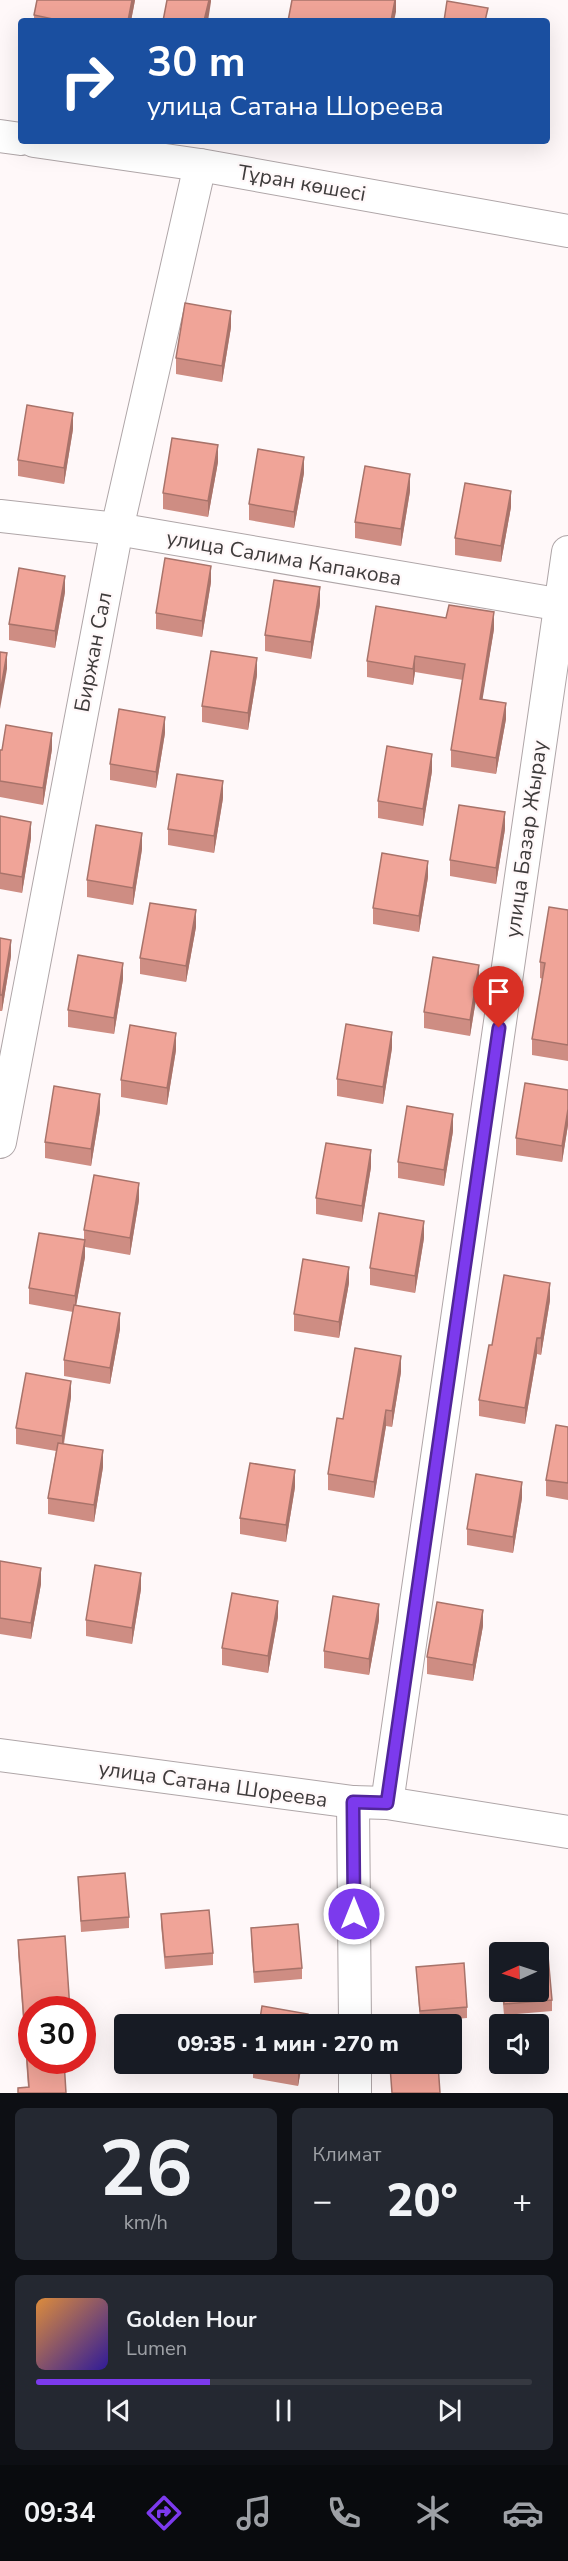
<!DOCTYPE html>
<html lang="ru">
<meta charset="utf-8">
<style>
:root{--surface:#171b24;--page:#242831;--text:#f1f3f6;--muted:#9ea1a6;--line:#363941;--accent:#7c3aed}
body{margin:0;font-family:"Nunito Sans",sans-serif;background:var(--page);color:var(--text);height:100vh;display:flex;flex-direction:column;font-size:22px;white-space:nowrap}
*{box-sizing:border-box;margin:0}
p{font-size:20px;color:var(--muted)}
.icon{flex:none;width:33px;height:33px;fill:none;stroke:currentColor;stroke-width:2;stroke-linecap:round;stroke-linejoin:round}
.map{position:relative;height:2093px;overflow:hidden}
.sheet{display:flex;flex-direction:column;gap:15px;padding:15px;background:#0d0f14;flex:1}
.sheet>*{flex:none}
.hud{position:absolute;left:18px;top:18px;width:532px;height:126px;border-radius:6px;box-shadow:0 6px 24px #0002;background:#1a4fa0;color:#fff;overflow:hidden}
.needle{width:39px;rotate:267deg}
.buttons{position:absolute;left:489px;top:1942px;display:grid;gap:12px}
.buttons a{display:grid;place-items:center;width:60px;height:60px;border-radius:6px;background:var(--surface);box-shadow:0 6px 24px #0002;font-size:30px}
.speed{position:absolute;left:18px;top:1996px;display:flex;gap:12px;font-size:30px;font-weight:700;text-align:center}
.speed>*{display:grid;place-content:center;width:78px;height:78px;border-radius:50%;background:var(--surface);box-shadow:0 6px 24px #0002;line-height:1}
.speed .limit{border:9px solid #d22;background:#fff;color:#111}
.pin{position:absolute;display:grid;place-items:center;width:51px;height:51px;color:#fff;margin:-62px -26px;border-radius:50% 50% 50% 0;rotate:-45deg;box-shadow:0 0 6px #0007}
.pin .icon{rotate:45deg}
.me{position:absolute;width:66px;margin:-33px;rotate:0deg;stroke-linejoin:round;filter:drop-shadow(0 0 4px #0008)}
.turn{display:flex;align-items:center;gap:21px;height:126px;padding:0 30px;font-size:27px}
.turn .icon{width:78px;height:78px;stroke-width:2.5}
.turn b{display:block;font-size:42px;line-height:51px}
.big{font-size:45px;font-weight:800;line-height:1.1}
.sheet .card{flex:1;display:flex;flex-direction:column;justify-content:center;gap:9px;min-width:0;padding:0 21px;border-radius:9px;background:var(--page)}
.sheet .dial{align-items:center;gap:0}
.dial b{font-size:78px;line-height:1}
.song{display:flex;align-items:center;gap:18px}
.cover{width:72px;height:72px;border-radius:9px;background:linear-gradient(135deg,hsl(30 70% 55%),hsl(250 70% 35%))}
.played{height:6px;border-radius:3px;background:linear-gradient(90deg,var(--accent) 35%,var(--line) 35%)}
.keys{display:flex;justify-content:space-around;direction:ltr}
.heat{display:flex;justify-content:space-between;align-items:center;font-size:33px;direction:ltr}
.sheet .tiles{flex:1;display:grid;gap:15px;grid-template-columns:1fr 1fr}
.card:last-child{grid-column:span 2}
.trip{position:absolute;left:114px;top:2014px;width:348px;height:60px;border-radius:6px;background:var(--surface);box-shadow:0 6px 24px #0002;font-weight:800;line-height:60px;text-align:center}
.tabs{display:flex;height:96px;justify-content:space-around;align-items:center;background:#090b0e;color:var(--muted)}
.tabs .icon{width:42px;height:42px}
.tabs .active{color:var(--accent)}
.tabs b{font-size:27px;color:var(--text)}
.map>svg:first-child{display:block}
</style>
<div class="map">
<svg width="568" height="2093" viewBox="0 0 568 2093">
<rect width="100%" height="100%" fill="#fff8f9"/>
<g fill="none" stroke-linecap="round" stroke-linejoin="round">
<defs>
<g id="minor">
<polyline points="0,136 21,139"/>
<polyline points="34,141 200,165 568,231"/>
<polyline points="0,516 117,529 568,606"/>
<polyline points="0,1142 117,529 200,165"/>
<polyline points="0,1755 353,1802 387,1803 568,1832"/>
<polyline points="353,1802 355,2025"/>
<polyline points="387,1803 568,552"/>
<polyline points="355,2064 355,2093"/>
</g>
</defs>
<use href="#minor" stroke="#afa6a8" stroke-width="34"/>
<use href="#minor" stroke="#fff" stroke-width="32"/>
</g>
<g fill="#ce8d83">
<polygon points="37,0 135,0 131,21 34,21 34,15"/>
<polygon points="231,327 222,382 176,374 176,358"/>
<polygon points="73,429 64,484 18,476 18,460"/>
<polygon points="218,462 208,517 163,509 163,493"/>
<polygon points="304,473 294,528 249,520 249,504"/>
<polygon points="410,491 401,546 355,538 355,522"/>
<polygon points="511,507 501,562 455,555 455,538"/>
<polygon points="211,582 202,637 156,629 156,613"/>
<polygon points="65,592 55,648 9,640 9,624"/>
<polygon points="320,604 311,659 265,651 265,635"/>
<polygon points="494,629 482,699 506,719 496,774 451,767 451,750 463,680 415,672 413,685 367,677 367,661"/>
<polygon points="257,675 248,730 202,722 202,706"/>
<polygon points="165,733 156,788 110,780 110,764"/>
<polygon points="52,749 43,805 0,797 0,750"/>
<polygon points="432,771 423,826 378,818 378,801"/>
<polygon points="223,798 214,853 168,845 168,829"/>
<polygon points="0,816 31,838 22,893 0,889"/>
<polygon points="505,829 496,884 450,876 450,860"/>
<polygon points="142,849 133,905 87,897 87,880"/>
<polygon points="428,877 419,932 373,924 373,908"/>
<polygon points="568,910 568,1061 532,1055 532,1039 543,979 540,978 540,962"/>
<polygon points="196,927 186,982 140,974 140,958"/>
<polygon points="0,938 11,956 2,1011 0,1011"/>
<polygon points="123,979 114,1034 68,1027 68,1010"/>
<polygon points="479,981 470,1036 424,1028 424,1012"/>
<polygon points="392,1048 383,1104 337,1096 337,1079"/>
<polygon points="176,1050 167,1105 121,1097 121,1080"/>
<polygon points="568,1090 568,1125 562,1162 516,1155 516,1138"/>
<polygon points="100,1111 91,1166 45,1158 45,1142"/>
<polygon points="453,1131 444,1186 398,1178 398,1162"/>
<polygon points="371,1167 362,1222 316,1214 316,1198"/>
<polygon points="139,1200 130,1255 85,1247 85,1257 76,1305 120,1329 110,1384 64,1376 64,1360 73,1312 29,1304 29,1288 84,1240 84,1230"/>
<polygon points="424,1238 415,1293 370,1285 370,1268"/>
<polygon points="349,1283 339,1338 294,1331 294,1314"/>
<polygon points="550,1300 541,1355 537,1354 525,1424 479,1416 479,1400 492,1345"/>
<polygon points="401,1372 392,1427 386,1426 374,1498 328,1490 328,1474 343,1419"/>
<polygon points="71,1397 64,1444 103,1467 94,1522 48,1514 48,1498 56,1451 16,1444 16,1428"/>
<polygon points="568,1427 568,1500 546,1496 546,1480"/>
<polygon points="295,1487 286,1542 240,1534 240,1518"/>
<polygon points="522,1498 513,1553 467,1545 467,1529"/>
<polygon points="0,1561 41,1584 31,1639 0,1634"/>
<polygon points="141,1589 132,1644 86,1636 86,1620"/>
<polygon points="278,1617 268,1673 222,1665 222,1648"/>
<polygon points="379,1620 369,1675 324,1668 324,1651"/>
<polygon points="483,1626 473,1681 427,1674 427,1657"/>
<polygon points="78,1877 129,1917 129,1928 81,1932"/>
<polygon points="161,1914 213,1953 213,1965 165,1969 161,1925"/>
<polygon points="251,1928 302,1968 302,1979 254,1983 251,1940"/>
<polygon points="18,1940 32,2061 74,2061 74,2067 64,2067 28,2087 18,1952"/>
<polygon points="416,1967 467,2007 467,2018 420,2022"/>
<polygon points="502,1992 538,1992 552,2000 552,2011 504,2015"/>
<polygon points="253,2064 302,2064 298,2086 253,2078"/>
</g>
<g fill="#a8736a">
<polygon points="132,0 135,0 131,21 128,21"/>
<polygon points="209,0 211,0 211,2 208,21 204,21"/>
<polygon points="395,0 396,0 396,12 394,21 391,21"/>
<polygon points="231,311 231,327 222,382 222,366"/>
<polygon points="73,413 73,429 64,484 64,468"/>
<polygon points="218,445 218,462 208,517 208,501"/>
<polygon points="304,457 304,473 294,528 294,512"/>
<polygon points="410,474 410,491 401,546 401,529"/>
<polygon points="511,491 511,507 501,562 501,546"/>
<polygon points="211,566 211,582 202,637 202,621"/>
<polygon points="65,576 65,592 55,648 55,631"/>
<polygon points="320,587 320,604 311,659 311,642"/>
<polygon points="494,612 494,629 480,715 480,699"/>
<polygon points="7,653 7,669 0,709 0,693"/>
<polygon points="415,656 415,672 413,685 413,669"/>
<polygon points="257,658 257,675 248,730 248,713"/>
<polygon points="506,703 506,719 496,774 496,758"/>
<polygon points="165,717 165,733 156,788 156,772"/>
<polygon points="52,733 52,749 43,805 43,788"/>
<polygon points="432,754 432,771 423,826 423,809"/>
<polygon points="223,781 223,798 214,853 214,836"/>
<polygon points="505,812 505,829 496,884 496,868"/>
<polygon points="31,822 31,838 22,893 22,877"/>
<polygon points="142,833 142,849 133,905 133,888"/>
<polygon points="428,861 428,877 419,932 419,916"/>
<polygon points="196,910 196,927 186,982 186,966"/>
<polygon points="11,940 11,956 2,1011 2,995"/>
<polygon points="123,963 123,979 114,1034 114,1018"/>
<polygon points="479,965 479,981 470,1036 470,1020"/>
<polygon points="392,1032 392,1048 383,1104 383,1087"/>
<polygon points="176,1033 176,1050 167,1105 167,1088"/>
<polygon points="100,1094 100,1111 91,1166 91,1149"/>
<polygon points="568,1109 568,1125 562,1162 562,1146"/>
<polygon points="453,1114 453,1131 444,1186 444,1170"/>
<polygon points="371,1150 371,1167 362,1222 362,1206"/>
<polygon points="139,1183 139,1200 130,1255 130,1238"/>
<polygon points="424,1221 424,1238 415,1293 415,1276"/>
<polygon points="85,1240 85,1257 75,1312 75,1296"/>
<polygon points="349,1267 349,1283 339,1338 339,1322"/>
<polygon points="550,1283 550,1300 541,1355 541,1338"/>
<polygon points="120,1313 120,1329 110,1384 110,1368"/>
<polygon points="537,1338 537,1354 525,1424 525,1408"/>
<polygon points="401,1356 401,1372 392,1427 392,1411"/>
<polygon points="71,1381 71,1397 62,1452 62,1436"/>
<polygon points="386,1410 386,1426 374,1498 374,1482"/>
<polygon points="103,1450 103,1467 94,1522 94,1505"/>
<polygon points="295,1470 295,1487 286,1542 286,1525"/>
<polygon points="522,1482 522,1498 513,1553 513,1537"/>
<polygon points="41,1568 41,1584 31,1639 31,1623"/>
<polygon points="141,1573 141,1589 132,1644 132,1628"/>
<polygon points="278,1601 278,1617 268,1673 268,1656"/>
<polygon points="379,1604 379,1620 369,1675 369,1659"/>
<polygon points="483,1610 483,1626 473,1681 473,1665"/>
<polygon points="299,2064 302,2064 298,2086 298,2069"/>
</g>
<g fill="#f0a498" stroke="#a8736a" stroke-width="1.5">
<polygon points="37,0 132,0 128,21 62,21 34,15"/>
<polygon points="167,0 209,0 204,21 163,21"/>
<polygon points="292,0 395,0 391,21 288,21"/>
<polygon points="447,1 488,8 485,21 444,21"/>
<polygon points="185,303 231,311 222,366 176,358"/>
<polygon points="27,405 73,413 64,468 18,460"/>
<polygon points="172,438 218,445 208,501 163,493"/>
<polygon points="258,449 304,457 294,512 249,504"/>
<polygon points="365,466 410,474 401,529 355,522"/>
<polygon points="465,483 511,491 501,546 455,538"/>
<polygon points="165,558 211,566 202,621 156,613"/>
<polygon points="19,568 65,576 55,631 9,624"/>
<polygon points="274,580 320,587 311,642 265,635"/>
<polygon points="449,605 494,612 480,699 506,703 496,758 451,750 465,664 415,656 413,669 367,661 376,606 446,618"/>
<polygon points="211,651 257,658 248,713 202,706"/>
<polygon points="0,652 7,653 0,693"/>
<polygon points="119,709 165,717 156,772 110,764"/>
<polygon points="6,725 52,733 43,788 0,781 0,750 2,750"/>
<polygon points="387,746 432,754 423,809 378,801"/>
<polygon points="177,774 223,781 214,836 168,829"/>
<polygon points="459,805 505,812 496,868 450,860"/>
<polygon points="0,816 31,822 22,877 0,873"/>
<polygon points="96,825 142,833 133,888 87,880"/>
<polygon points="382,853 428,861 419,916 373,908"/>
<polygon points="150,903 196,910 186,966 140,958"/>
<polygon points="549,907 568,910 568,1045 532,1039 545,963 540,962"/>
<polygon points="0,938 11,940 2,995 0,995"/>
<polygon points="78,955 123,963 114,1018 68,1010"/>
<polygon points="433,957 479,965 470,1020 424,1012"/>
<polygon points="346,1024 392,1032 383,1087 337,1079"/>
<polygon points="130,1025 176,1033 167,1088 121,1080"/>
<polygon points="525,1083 568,1090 568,1109 562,1146 516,1138"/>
<polygon points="54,1086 100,1094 91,1149 45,1142"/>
<polygon points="407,1106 453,1114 444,1170 398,1162"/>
<polygon points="326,1143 371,1150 362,1206 316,1198"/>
<polygon points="94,1175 139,1183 130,1238 84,1230"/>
<polygon points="379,1213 424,1221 415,1276 370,1268"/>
<polygon points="39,1233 85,1240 75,1296 29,1288"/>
<polygon points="303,1259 349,1267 339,1322 294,1314"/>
<polygon points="504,1275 550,1283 541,1338 537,1338 525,1408 479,1400 489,1345 492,1345"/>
<polygon points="74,1305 120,1313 110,1368 64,1360"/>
<polygon points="355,1348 401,1356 392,1411 386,1410 374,1482 328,1474 337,1418 343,1419"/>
<polygon points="26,1373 71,1381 62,1436 16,1428"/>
<polygon points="556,1425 568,1427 568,1483 546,1480"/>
<polygon points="58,1443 103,1450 94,1505 48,1498"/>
<polygon points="250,1463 295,1470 286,1525 240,1518"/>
<polygon points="476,1474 522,1482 513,1537 467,1529"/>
<polygon points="0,1561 41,1568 31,1623 0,1618"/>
<polygon points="95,1565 141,1573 132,1628 86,1620"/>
<polygon points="232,1593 278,1601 268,1656 222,1648"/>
<polygon points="333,1596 379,1604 369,1659 324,1651"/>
<polygon points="437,1602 483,1610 473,1665 427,1657"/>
<polygon points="125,1873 129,1917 81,1921 78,1877"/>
<polygon points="209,1910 213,1953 165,1957 161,1914"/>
<polygon points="298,1924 302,1968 254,1972 251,1928"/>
<polygon points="65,1936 70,2010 32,2010 32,2061 64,2061 66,2093 18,2093 18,2088 29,2087 18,1940"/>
<polygon points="548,1956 552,2000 504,2004 503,1992 538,1992 538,1957"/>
<polygon points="464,1963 467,2007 420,2011 416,1967"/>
<polygon points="262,2006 308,2014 306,2025 259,2025"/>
<polygon points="268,2064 299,2064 298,2069"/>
<polygon points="413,2064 438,2064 440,2093 392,2093 390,2066"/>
</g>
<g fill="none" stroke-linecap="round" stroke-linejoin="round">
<defs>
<polyline id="route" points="354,1914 353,1802 387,1803 499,1028"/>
</defs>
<use href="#route" stroke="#51269a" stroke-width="15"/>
<use href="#route" stroke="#7c3aed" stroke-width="10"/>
</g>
<g text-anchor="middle" stroke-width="4.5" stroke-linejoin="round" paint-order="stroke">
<g font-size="21" fill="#3f3c3c" stroke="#fff8f9">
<text transform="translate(302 183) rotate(10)" y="7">Тұран көшесі</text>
<text transform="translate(284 558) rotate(10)" y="7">улица Салима Капакова</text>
<text transform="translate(93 652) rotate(-79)" y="7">Биржан Сал</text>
<text transform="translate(526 839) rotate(-82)" y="7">улица Базар Жырау</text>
<text transform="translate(213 1784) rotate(8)" y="7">улица Сатана Шореева</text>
</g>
</g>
</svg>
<div class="buttons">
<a><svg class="needle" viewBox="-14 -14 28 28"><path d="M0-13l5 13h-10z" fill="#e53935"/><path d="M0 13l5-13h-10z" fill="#9ea1a6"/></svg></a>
<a><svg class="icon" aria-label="sound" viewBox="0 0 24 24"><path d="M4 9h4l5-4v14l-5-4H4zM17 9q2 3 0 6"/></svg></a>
</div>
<div class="speed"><div class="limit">30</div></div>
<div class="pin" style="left:499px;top:1028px;background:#d93025"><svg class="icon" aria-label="arrive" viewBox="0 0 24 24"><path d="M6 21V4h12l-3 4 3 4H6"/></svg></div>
<svg class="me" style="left:354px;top:1914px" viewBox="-20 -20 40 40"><circle r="17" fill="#7c3aed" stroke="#fff" stroke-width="3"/><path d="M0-11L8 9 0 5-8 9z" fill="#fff"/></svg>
<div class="trip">09:35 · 1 мин · 270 m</div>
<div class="hud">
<div class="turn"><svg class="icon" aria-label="right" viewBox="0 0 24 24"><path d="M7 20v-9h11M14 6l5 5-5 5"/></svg><div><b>30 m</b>улица Сатана Шореева</div></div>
</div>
</div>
<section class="sheet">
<div class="tiles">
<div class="card dial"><b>26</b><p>km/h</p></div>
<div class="card"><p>Климат</p>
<div class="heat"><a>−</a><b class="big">20°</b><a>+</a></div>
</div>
<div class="card">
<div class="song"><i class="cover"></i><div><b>Golden Hour</b><p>Lumen</p></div></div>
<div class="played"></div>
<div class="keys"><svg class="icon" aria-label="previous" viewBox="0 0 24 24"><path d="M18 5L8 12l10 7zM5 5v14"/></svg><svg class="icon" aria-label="pause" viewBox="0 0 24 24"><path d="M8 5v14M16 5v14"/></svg><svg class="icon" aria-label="next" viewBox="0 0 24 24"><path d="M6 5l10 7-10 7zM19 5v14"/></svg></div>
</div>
</div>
</section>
<nav class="tabs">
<b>09:34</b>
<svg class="icon active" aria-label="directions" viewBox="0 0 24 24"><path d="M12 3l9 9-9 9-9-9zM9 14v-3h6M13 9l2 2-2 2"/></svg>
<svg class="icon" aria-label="music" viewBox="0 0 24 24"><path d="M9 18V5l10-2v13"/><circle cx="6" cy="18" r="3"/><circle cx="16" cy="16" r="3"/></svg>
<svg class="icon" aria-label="phone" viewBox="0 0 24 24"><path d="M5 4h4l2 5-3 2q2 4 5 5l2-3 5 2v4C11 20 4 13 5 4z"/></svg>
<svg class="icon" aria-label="climate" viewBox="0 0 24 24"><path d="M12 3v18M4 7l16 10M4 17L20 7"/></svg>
<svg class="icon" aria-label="car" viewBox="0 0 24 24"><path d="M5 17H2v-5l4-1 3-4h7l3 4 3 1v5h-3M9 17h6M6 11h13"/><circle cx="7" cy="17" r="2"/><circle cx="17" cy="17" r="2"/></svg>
</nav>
